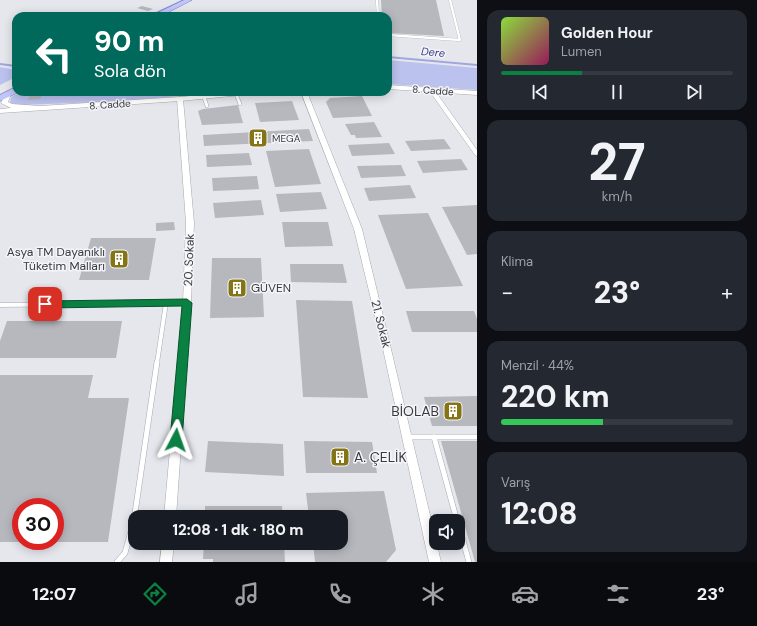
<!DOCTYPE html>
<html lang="tr">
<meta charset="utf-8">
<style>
:root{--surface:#171b24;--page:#242831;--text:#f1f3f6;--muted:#9ea1a6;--line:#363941;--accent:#0b8043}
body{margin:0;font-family:"DM Sans",sans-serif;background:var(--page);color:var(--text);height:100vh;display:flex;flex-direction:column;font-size:15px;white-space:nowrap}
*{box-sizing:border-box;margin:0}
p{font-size:13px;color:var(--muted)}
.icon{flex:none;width:22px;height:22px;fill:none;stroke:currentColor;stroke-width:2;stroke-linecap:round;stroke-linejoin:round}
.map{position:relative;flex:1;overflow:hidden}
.side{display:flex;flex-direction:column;gap:10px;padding:10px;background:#0d0f14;width:280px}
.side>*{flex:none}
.guide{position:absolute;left:12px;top:12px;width:380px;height:84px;border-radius:12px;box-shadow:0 2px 10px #0003;background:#00695c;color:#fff;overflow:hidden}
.fabs{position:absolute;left:429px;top:514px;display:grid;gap:8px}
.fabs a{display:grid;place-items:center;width:36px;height:36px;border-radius:8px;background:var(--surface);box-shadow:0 2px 10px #0003;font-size:20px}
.speed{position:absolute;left:12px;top:498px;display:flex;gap:8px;font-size:20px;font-weight:700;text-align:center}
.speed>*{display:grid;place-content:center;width:52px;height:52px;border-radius:50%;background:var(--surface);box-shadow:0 2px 10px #0003;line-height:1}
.speed .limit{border:6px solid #d22;background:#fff;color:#111}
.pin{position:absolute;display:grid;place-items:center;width:34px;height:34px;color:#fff;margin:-17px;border-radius:8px;box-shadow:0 2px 6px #0006}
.me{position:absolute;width:44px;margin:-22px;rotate:4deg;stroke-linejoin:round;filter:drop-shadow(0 0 3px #0008)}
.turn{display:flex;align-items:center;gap:14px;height:84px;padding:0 16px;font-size:18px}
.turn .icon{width:52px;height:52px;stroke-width:2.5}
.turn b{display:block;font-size:28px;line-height:34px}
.big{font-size:30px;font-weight:800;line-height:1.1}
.side .card{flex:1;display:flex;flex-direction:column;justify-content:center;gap:6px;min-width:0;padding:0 14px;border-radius:12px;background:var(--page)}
.side .dial{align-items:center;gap:0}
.dial b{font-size:52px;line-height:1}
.song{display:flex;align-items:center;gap:12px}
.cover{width:48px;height:48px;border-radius:6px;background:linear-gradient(135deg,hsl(90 70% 55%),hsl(330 70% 35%))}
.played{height:4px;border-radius:2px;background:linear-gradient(90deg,var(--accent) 35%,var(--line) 35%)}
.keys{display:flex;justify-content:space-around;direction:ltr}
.heat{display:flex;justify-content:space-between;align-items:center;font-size:22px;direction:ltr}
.charge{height:6px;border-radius:3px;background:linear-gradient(90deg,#34c759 44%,var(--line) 0)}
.trip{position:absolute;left:128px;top:510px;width:220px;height:40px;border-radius:12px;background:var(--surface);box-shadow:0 2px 10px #0003;font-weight:800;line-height:40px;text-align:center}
.menu{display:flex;height:64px;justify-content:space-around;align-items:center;background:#090b0e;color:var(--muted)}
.menu .icon{width:28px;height:28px}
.menu .current{color:var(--accent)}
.menu b{font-size:18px;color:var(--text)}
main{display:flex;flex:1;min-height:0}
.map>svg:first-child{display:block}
</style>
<main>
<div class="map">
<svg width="477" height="562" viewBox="0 0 477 562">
<rect width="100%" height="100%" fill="#e6e7ed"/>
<g fill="#bbc2ee">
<polygon points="388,60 477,68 477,90 388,84"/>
<polygon points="0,67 16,70 16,77 0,85"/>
<polygon points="21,92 235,92 103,102 20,105 10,103 11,97"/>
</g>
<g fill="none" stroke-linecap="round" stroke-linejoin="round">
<g stroke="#a0a7df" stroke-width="2">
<polyline points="150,16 184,0"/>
<polyline points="388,57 477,65"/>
<polyline points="0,64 16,66"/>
</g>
</g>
<g fill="#b7b8be">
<polygon points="381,0 436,0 444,36 388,33 388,16 382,16"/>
<polygon points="142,6 153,9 148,11 137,8"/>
<polygon points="42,94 40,99 28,100 30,95"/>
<polygon points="362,96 372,116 333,118 326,102 330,98"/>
<polygon points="292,101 299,120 260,122 255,103"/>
<polygon points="238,105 243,123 202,125 198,111 203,109"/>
<polygon points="374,122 382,137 356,138 355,135 351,135 345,124"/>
<polygon points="309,129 313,141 204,146 203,135"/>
<polygon points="444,139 451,149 411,151 405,141"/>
<polygon points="389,143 395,154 352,156 348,145"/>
<polygon points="309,149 321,184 275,187 266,151"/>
<polygon points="249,153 252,165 207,167 206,155"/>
<polygon points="461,159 468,170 423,173 417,161"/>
<polygon points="401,165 406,176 361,178 357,166"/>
<polygon points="257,176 259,189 213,191 212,178"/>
<polygon points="410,185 416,198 369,201 364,188"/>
<polygon points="321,192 327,209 280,212 276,194"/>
<polygon points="261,200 264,215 215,218 213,203"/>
<polygon points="477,205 477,254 467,255 442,207"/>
<polygon points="428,213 463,286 406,289 378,215"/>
<polygon points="174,222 175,230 156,231 156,223"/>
<polygon points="282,222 328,222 333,246 285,247"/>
<polygon points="91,238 156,238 149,280 79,280"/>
<polygon points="212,258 261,258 264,317 210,318"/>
<polygon points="290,264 343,264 347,283 291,282"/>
<polygon points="296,300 352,301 368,398 303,397"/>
<polygon points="406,311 474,311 477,319 477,332 412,332"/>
<polygon points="7,321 122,321 116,358 0,358 0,341"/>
<polygon points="0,375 93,375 88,398 129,398 108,542 55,542 55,507 21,507 21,542 0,542"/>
<polygon points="477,396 477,426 432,426 424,397"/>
<polygon points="208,441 283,444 284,476 205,472"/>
<polygon points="304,441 372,442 377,473 306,473"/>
<polygon points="441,441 477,441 477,562 475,562"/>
<polygon points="384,491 396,550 386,562 315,562 313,543 341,543 341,517 309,517 306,493"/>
<polygon points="205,506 282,506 283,517 205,517"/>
<polygon points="204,543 284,543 285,562 213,562 213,559 203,559"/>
</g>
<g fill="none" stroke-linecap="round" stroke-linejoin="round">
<defs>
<g id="service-far3">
<polyline points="377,0 378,16"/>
<polyline points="388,35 460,40 450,0"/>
</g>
<g id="service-far2">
<polyline points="236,94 240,104"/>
<polyline points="204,97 207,106"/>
</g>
<g id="service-far1">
<polyline points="166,303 187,303"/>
<polyline points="0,305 166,303 157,363"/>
</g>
<g id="service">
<polyline points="407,437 477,437"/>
<polyline points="434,437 457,521"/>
<polyline points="458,523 469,562"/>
<polyline points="117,562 125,553 134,520 157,362"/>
</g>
<g id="minor">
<polygon points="429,88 433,88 477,150 477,156 475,155 428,89"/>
<polygon points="301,92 307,92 362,229 391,349 441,562 429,562 383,349 354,229"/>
<polygon points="180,97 183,99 194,223 191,303 176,517 164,517 183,303 186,223 177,99"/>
<polygon points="162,543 174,543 172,562 160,562"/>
</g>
<g id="tertiary">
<polygon points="388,85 477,91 477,95 388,89"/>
<polygon points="8,92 11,94 8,102 12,104 40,106 180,97 231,92 255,92 252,94 180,101 0,113 0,109 11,108 1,103 5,94"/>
</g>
<g id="primary">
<polygon points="184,0 192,0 161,16 151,16"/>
<polygon points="16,87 16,92 19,92 0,101 0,95"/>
</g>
</defs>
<use href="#service-far3" stroke="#a8a9ae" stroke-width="3"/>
<use href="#service-far2" stroke="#a8a9ae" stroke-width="4"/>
<use href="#service-far1" stroke="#a8a9ae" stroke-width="5"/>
<use href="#service" stroke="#a8a9ae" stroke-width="6"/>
<use href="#minor" stroke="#a8a9ae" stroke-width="1"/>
<use href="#tertiary" stroke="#a8a9ae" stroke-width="1"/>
<use href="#primary" stroke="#767bb5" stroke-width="1"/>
<use href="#service-far3" stroke="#fff" stroke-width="2.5"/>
<use href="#service-far2" stroke="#fff" stroke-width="3"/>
<use href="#service-far1" stroke="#fff" stroke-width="4"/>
<use href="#service" stroke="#fff" stroke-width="5"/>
<use href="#minor" fill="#fff" fill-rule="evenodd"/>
<use href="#tertiary" fill="#fff" fill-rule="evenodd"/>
<use href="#primary" fill="#c0c5fa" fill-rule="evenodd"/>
</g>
<polygon fill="#0b8043" stroke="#07532c" points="187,299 192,303 182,440 180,444 176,446 172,444 170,440 182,306 45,308 41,304 45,301"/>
<defs>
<symbol id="building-square" viewBox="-11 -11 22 22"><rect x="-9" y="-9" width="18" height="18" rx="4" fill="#847416" stroke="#f4f5fb"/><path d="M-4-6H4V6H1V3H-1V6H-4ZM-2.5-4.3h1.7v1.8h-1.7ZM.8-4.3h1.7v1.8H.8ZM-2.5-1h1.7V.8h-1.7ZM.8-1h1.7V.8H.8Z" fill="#fff"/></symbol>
</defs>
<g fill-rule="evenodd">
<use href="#building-square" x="247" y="127" width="22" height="22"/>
<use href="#building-square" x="108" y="248" width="22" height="22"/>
<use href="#building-square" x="226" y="277" width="22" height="22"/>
<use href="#building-square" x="442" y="400" width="22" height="22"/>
<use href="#building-square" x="329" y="446" width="22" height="22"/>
</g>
<g text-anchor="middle" stroke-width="3" stroke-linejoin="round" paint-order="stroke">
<g font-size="10" fill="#3b3b3d" stroke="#f4f5fb">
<text transform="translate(433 90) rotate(4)" y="4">8. Cadde</text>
<text transform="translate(110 104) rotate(-4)" y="4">8. Cadde</text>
</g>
<g font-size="10" fill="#3b3b3d" stroke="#f4f5fb" text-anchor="start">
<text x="272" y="142">MEGA</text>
</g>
<g font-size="11" font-style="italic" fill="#3e4084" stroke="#f4f5fb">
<text transform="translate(433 52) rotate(5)" y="4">Dere</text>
</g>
<g font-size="12" fill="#3b3b3d" stroke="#f4f5fb" text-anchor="end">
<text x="105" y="256">Asya TM Dayanıklı<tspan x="105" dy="14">Tüketim Malları</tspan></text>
<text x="251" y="292" text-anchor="start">GÜVEN</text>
</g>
<g font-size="12" fill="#3b3b3d" stroke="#f4f5fb">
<text transform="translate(189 260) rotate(-88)" y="4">20. Sokak</text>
<text transform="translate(381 324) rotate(76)" y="4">21. Sokak</text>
</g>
<g font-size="14" fill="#3b3b3d" stroke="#f4f5fb" text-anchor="end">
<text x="439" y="416">BİOLAB</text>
<text x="354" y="462" text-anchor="start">A. ÇELİK</text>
</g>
</g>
</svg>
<div class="fabs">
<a><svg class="icon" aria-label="sound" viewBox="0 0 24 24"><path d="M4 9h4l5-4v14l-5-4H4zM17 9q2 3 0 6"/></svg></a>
</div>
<div class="speed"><div class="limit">30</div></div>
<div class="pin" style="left:45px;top:304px;background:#d93025"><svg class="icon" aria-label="arrive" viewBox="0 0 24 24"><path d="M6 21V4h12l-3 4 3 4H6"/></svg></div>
<svg class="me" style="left:176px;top:440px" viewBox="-20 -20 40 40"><path d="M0-17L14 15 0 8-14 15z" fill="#0b8043" stroke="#fff" stroke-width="4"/></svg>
<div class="trip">12:08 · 1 dk · 180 m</div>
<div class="guide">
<div class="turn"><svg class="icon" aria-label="left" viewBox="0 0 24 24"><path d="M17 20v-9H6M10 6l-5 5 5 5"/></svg><div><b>90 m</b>Sola dön</div></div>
</div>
</div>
<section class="side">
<div class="card">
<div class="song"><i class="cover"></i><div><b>Golden Hour</b><p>Lumen</p></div></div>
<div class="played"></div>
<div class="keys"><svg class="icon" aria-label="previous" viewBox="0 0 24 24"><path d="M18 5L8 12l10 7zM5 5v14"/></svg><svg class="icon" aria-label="pause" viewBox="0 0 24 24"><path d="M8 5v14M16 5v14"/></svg><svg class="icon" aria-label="next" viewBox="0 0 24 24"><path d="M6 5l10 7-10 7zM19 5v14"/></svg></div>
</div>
<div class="card dial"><b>27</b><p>km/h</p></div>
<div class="card"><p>Klima</p>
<div class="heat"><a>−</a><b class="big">23°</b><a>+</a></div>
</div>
<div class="card"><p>Menzil · 44%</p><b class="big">220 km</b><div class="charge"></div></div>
<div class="card"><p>Varış</p><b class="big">12:08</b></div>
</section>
</main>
<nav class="menu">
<b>12:07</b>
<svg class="icon current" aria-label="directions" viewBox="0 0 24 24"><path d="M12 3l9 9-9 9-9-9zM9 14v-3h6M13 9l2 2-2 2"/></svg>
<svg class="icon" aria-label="music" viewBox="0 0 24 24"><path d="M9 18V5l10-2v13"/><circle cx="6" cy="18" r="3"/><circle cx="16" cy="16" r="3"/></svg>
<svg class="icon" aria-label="phone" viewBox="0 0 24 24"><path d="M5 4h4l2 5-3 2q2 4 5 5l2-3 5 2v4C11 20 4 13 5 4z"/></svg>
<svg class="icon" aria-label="climate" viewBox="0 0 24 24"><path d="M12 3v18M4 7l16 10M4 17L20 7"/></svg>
<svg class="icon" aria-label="car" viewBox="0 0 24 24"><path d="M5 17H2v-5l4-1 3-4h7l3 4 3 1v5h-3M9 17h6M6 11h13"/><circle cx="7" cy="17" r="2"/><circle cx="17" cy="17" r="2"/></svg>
<svg class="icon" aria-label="filters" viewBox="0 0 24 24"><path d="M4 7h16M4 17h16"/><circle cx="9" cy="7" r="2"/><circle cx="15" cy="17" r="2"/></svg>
<b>23°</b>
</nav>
